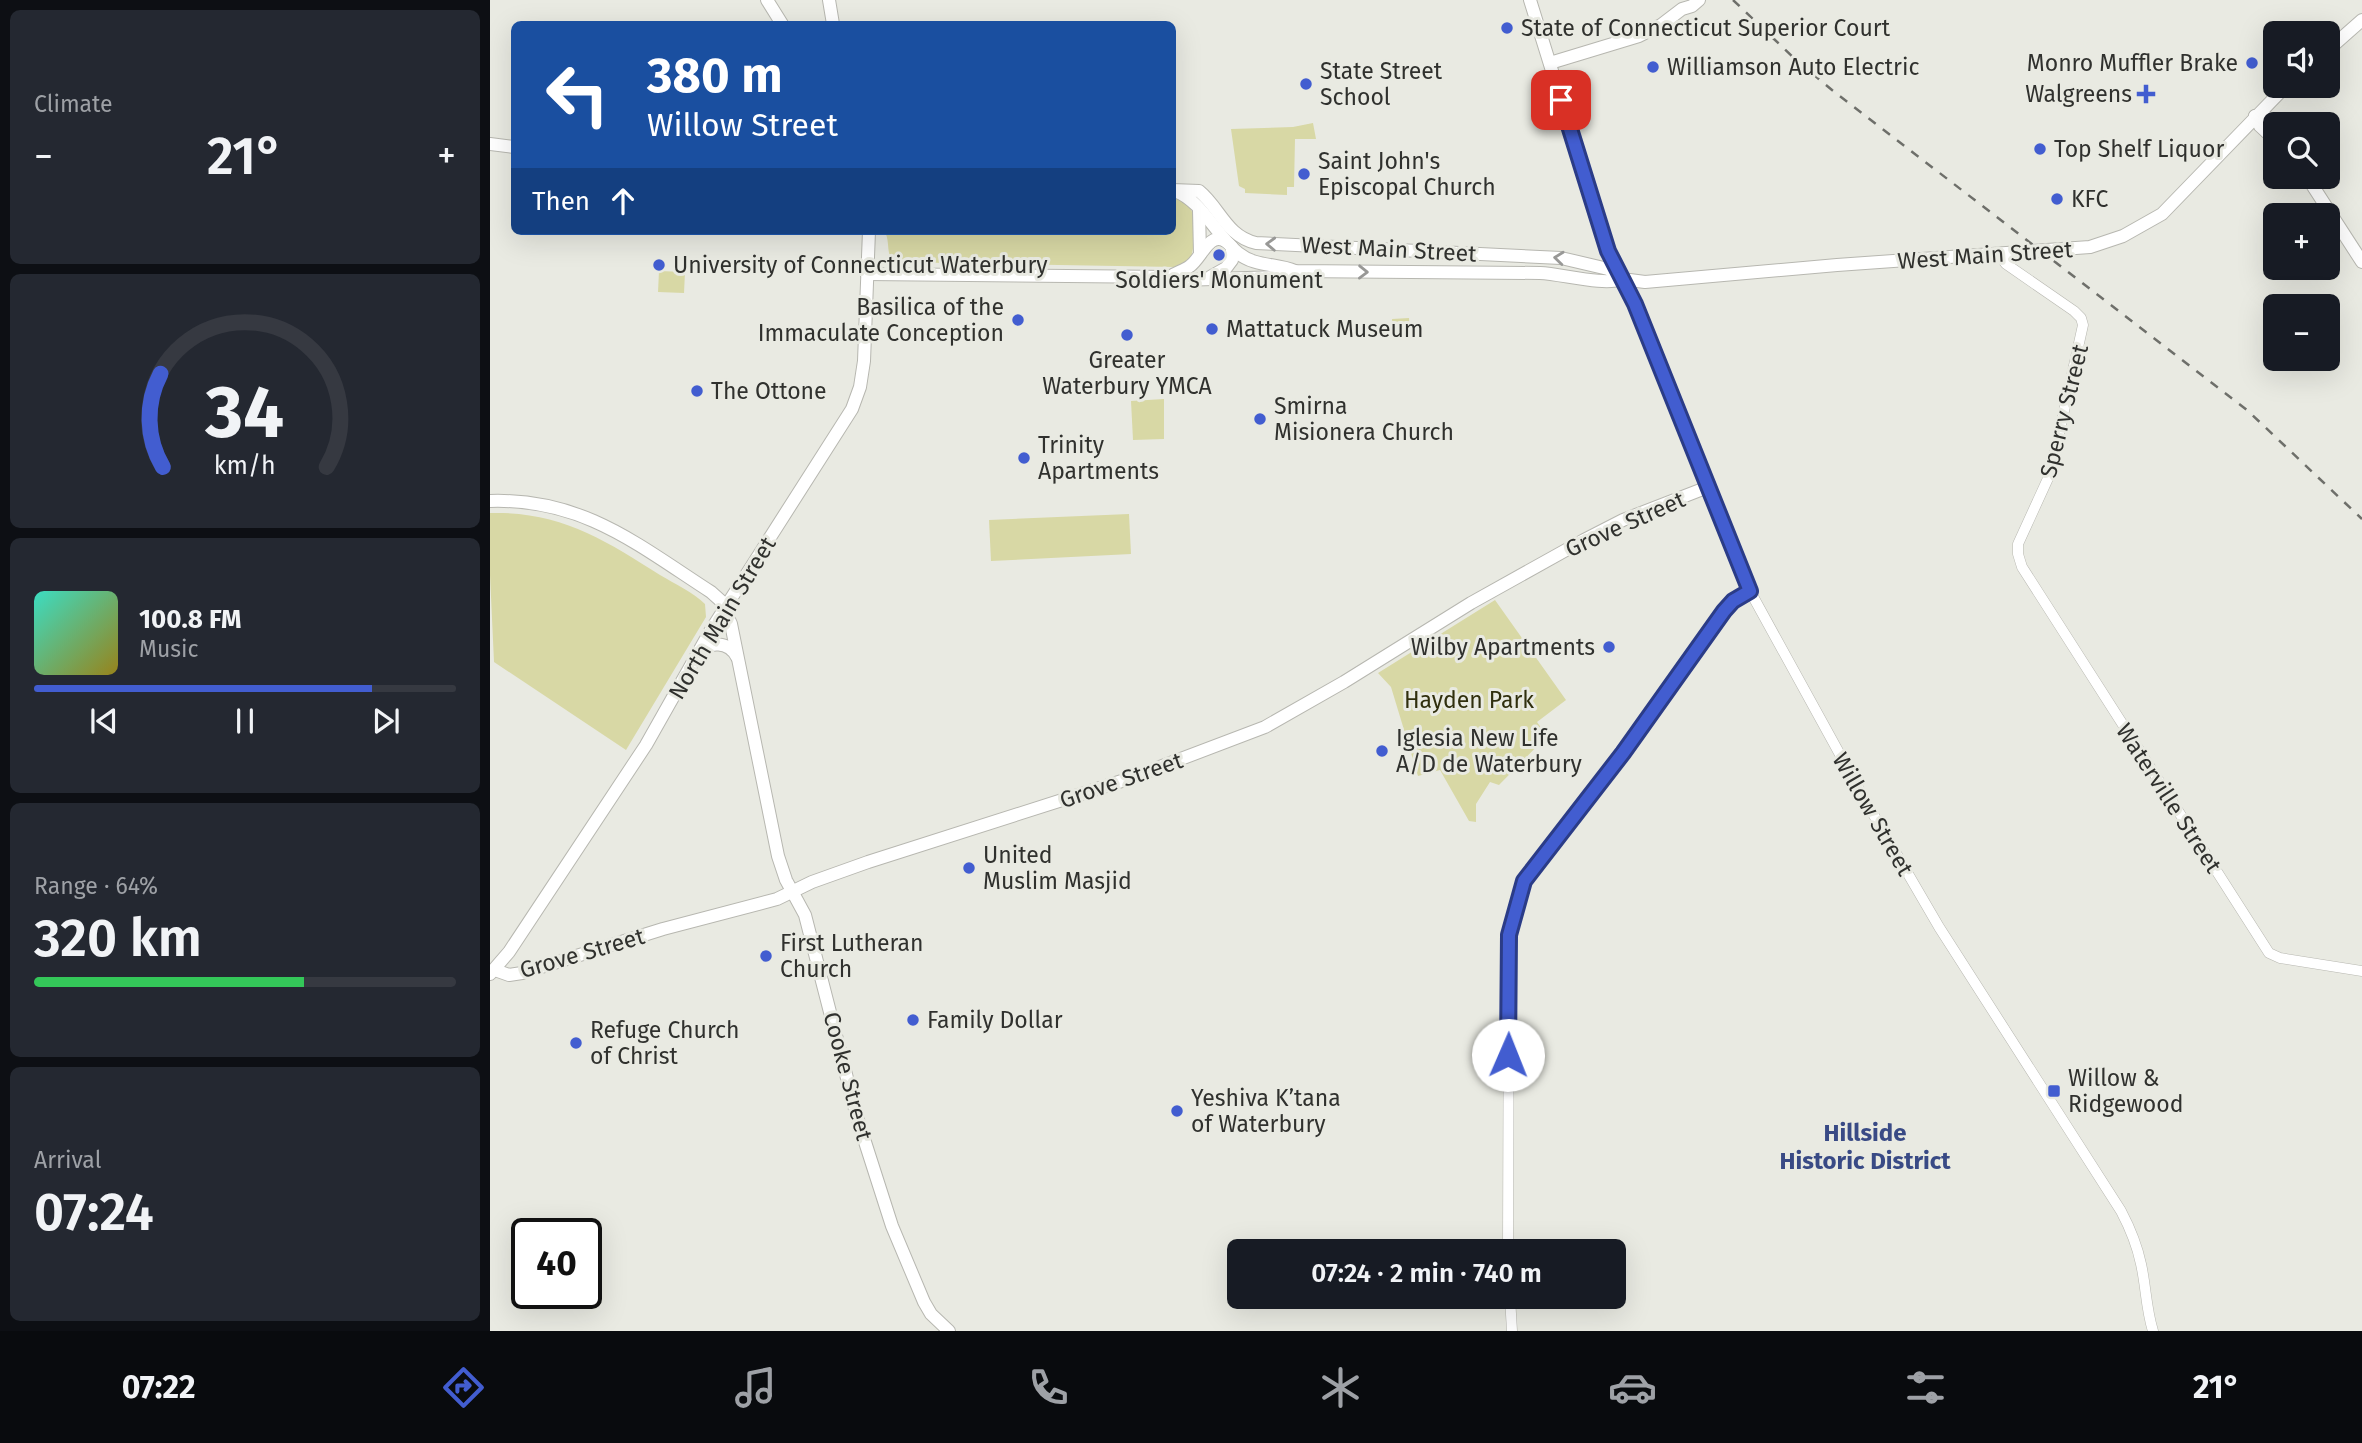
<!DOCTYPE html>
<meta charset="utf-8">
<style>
:root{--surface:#171b24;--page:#242831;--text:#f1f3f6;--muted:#9ea1a6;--line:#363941;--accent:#425dd0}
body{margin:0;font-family:"Fira Sans",sans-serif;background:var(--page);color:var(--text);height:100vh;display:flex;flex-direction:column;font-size:26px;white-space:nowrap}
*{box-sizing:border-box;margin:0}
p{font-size:23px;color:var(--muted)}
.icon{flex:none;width:38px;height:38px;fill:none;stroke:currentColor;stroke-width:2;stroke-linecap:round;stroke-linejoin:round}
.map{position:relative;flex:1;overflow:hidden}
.details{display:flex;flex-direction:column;gap:10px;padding:10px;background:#0d0f14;width:490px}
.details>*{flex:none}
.guide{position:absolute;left:21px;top:21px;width:665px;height:214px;border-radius:10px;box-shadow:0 7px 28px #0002;background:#1a4fa0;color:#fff;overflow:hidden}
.controls{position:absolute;left:1773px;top:21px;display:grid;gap:14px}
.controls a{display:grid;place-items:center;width:77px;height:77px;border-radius:10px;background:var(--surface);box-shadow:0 7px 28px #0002;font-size:35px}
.speed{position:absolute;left:21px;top:1218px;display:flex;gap:14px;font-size:35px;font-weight:700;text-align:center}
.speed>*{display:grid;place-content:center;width:91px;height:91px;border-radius:50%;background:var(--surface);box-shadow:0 7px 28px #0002;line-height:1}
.speed .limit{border:4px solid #111;border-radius:10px;background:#fff;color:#111}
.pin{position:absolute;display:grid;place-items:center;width:60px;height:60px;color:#fff;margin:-30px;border-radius:14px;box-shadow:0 4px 10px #0006}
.me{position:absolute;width:77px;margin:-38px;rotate:1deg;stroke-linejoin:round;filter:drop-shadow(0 0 5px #0008)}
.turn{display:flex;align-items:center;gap:24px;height:147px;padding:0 21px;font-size:32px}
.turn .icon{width:91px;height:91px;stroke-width:2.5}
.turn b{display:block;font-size:49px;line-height:60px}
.then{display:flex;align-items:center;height:66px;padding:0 21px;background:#0003;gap:14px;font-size:26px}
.big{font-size:52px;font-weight:600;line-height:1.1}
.details .tile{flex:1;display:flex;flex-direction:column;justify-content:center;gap:10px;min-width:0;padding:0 24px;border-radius:10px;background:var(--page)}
.details .dial{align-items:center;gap:0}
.dial svg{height:182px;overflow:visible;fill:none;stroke:var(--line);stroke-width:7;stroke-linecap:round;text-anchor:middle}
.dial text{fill:var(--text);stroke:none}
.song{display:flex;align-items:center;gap:21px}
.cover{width:84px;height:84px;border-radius:10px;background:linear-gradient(135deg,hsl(170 70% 55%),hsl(50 70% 35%))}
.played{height:7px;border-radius:4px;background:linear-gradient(90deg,var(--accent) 80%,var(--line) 80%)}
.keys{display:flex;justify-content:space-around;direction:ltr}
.heat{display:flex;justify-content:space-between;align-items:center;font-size:38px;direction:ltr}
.charge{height:10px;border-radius:5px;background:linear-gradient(90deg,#34c759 64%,var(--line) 0)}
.trip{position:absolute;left:737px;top:1239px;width:399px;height:70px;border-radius:10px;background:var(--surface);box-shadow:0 7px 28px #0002;font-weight:600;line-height:70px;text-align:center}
.tabs{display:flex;height:112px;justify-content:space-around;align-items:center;background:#090b0e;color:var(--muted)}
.tabs .icon{width:49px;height:49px}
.tabs .on{color:var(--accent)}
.tabs b{font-size:32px;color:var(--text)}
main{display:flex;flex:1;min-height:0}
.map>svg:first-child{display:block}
</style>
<main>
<section class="details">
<div class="tile"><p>Climate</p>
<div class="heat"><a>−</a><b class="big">21°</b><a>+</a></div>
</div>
<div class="tile dial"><svg viewBox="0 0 100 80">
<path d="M14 69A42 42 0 1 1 86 69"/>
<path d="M14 69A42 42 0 0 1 13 28" stroke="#425dd0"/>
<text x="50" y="56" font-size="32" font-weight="700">34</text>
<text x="50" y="72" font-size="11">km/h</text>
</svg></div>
<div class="tile">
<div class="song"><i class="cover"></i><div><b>100.8 FM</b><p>Music</p></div></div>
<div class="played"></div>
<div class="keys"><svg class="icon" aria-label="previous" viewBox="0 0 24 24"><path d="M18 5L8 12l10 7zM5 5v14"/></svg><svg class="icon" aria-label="pause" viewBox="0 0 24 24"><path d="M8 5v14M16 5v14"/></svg><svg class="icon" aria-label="next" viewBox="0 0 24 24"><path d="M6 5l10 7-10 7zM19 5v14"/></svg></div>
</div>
<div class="tile"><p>Range · 64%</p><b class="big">320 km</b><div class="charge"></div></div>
<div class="tile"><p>Arrival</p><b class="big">07:24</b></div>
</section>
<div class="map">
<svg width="1872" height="1331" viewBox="0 0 1872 1331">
<rect width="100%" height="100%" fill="#e9eae2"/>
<g fill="#d8d8a5">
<polygon points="823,123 826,139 805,139 804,187 797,187 797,195 755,193 755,189 749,186 741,129 803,127"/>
<path d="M683 198C711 199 706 239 701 258L690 266 685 267 404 262C395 254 401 240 394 231H682Z"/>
<polygon points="169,271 195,272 194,293 168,292"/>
<polygon points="919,318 920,338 903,339 902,319"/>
<polygon points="674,399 674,439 643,440 641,401"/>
<path d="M0 513C69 511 114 539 170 575 185 584 203 592 215 604L216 617 136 750 4 662 0 575Z"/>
<polygon points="639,514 641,554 501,561 499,520"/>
<polygon points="1005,600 1076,700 1047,722 1057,736 1009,785 1000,782 986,804 986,822 979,821 950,770 928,776 901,687 888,673"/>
</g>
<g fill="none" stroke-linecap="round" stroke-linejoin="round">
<defs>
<g id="minor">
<polyline points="1509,255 1516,264 1584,311 1591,318 1593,325 1560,474 1528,544 1528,554 1532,567 1779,953 1790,958 1872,971"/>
<path d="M1218 487 1260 591 1375 800 1449 927 1631 1211C1640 1228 1647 1245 1651 1264 1656 1286 1656 1309 1663 1331"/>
<polyline points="1018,1251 1019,935 1032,884 1040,871 1133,753 1234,611 1247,598 1260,591"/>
<polyline points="1020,1297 1022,1331"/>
</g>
<g id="major">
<polyline points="277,0 292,24"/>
<polyline points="339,0 343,24"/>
<polyline points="1838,50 1872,20"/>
<polyline points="1060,63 1149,36 1171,25 1192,9 1202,6 1209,0"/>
<polyline points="1765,116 1770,126 1785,140"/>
<polyline points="1765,116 1775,116 1787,124"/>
<polyline points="0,144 24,147"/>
<polyline points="1817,177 1872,262"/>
<path d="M682 190 709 191C730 208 736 236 766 243L1071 258 1118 269 1132 279 1155 282 1347 265 1600 247 1633 236 1672 214 1796 86"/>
<path d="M685 191C712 201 725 234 748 253 765 267 786 263 805 271L1050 273C1072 274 1114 286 1132 279"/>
<polyline points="709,210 710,254"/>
<polyline points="377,274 680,277 690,280 787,277 805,271"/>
<path d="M680 277C686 272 694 271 700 266 713 257 721 224 742 247V260L736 268 720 277"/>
<path d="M0 501C93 498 148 545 221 592L231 601 241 624 288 856 296 880 315 915 367 1117 402 1226 434 1302 441 1314 459 1331"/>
<path d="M207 653C219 641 239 641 247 657"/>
<polyline points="5,970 19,975 32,973 173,929 287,899 322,882 378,862 638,779 775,727 854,682 981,603 1094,540 1133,520 1218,487 1145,304 1117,248 1040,0"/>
<polyline points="0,974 19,952 156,745 221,630 362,409 370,387 374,361 379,231"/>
</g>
</defs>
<use href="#minor" stroke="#b7b7b0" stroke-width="11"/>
<use href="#major" stroke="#b7b7b0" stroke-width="14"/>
<use href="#minor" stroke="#fff" stroke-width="10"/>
<use href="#major" stroke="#fff" stroke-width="12"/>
<polyline stroke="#6e6f6a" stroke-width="2.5" stroke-dasharray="9 9" stroke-linecap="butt" points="1243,0 1305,59 1342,90 1757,410 1872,519"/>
</g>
<defs><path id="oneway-chevron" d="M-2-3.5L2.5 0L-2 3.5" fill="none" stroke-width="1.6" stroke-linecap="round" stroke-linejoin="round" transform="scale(1.75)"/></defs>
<g stroke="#989896">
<use href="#oneway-chevron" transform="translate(781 244) rotate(-178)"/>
<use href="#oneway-chevron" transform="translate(1069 258) rotate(-174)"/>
<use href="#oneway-chevron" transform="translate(873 272) rotate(1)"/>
</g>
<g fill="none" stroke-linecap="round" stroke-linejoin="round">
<defs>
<polyline id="route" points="1018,1055 1019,935 1034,881 1133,753 1234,611 1243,601 1260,591 1145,304 1118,251 1071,100"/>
</defs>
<use href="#route" stroke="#2b3c87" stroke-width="18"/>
<use href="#route" stroke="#425dd0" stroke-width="12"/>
</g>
<g fill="#425dd0" stroke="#e9eae2" stroke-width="2.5">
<circle cx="1017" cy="28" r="7"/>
<circle cx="1762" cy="63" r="7"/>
<circle cx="1163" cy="67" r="7"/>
<circle cx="816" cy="84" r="7"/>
<path d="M1652.5 83.5h7v7h7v7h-7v7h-7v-7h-7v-7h7z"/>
<circle cx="1550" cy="149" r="7"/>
<circle cx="814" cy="174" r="7"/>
<circle cx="1567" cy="199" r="7"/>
<circle cx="729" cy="255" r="7"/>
<circle cx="169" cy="265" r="7"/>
<circle cx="528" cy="320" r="7"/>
<circle cx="722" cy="329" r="7"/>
<circle cx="637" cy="335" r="7"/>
<circle cx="207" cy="391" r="7"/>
<circle cx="770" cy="419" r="7"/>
<circle cx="534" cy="458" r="7"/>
<circle cx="1119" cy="647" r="7"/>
<circle cx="892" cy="751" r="7"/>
<circle cx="479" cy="868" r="7"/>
<circle cx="276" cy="956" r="7"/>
<circle cx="423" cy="1020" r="7"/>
<circle cx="86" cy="1043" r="7"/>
<rect x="1557" y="1084" width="14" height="14" rx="3.5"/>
<circle cx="687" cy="1111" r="7"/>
</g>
<g text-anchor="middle" stroke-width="6" stroke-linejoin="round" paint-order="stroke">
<g font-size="23" fill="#30312e" stroke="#e9eae2" text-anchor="start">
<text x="1031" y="36">State of Connecticut Superior Court</text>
<text x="1748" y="71" text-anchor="end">Monro Muffler Brake</text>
<text x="1177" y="75">Williamson Auto Electric</text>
<text x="830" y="79">State Street<tspan x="830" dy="26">School</tspan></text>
<text x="1642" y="102" text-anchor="end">Walgreens</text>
<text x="1564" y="157">Top Shelf Liquor</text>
<text x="828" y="169">Saint John's<tspan x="828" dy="26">Episcopal Church</tspan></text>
<text x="1581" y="207">KFC</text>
<text x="183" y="273">University of Connecticut Waterbury</text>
<text x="729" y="288" text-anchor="middle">Soldiers' Monument</text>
<text x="514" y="315" text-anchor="end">Basilica of the<tspan x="514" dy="26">Immaculate Conception</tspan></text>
<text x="736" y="337">Mattatuck Museum</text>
<text x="637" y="368" text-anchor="middle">Greater<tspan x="637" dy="26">Waterbury YMCA</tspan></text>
<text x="221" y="399">The Ottone</text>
<text x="784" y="414">Smirna<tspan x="784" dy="26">Misionera Church</tspan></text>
<text x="548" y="453">Trinity<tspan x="548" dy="26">Apartments</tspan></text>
<text x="1105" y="655" text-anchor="end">Wilby Apartments</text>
<text x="906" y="746">Iglesia New Life<tspan x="906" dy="26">A/D de Waterbury</tspan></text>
<text x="493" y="863">United<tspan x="493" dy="26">Muslim Masjid</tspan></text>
<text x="290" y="951">First Lutheran<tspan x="290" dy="26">Church</tspan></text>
<text x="437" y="1028">Family Dollar</text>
<text x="100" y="1038">Refuge Church<tspan x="100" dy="26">of Christ</tspan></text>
<text x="1578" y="1086">Willow &amp;<tspan x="1578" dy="26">Ridgewood</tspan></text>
<text x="701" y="1106">Yeshiva K’tana<tspan x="701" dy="26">of Waterbury</tspan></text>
</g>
<g font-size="23" fill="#30312e" stroke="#e9eae2">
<text transform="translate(899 249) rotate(3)" y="8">West Main Street</text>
<text transform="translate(1495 255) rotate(-4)" y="8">West Main Street</text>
<text transform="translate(1574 411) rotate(-76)" y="8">Sperry Street</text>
<text transform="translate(1135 524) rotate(-24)" y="8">Grove Street</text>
<text transform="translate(232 618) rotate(-59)" y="8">North Main Street</text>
<text transform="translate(631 780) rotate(-19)" y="8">Grove Street</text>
<text transform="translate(1679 798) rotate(57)" y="8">Waterville Street</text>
<text transform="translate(1383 814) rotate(60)" y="8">Willow Street</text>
<text transform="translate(92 953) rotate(-16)" y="8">Grove Street</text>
<text transform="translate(358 1076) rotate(75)" y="8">Cooke Street</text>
</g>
<g font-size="23" fill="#302f0e" stroke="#e9eae2">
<text x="979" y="708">Hayden Park</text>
</g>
<g font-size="24" font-weight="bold" fill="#394a85" stroke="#e9eae2">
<text x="1375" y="1141">Hillside<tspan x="1375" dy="28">Historic District</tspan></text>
</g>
</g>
</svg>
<div class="controls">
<a><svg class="icon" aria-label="sound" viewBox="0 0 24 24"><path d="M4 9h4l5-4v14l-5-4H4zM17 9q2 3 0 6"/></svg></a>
<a><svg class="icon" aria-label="search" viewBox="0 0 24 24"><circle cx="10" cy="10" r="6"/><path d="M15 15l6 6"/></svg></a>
<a>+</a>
<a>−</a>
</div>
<div class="speed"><div class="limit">40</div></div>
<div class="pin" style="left:1071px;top:100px;background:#d93025"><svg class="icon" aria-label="arrive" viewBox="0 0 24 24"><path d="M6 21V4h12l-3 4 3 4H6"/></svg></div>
<svg class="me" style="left:1018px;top:1055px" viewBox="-20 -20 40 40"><circle r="19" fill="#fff"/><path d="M0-13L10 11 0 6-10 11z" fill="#425dd0"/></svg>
<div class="trip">07:24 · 2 min · 740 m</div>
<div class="guide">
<div class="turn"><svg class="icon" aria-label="left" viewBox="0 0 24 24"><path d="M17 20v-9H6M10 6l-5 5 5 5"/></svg><div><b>380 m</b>Willow Street</div></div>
<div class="then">Then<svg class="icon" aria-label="ahead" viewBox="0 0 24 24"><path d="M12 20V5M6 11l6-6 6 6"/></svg></div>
</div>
</div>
</main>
<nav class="tabs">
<b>07:22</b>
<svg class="icon on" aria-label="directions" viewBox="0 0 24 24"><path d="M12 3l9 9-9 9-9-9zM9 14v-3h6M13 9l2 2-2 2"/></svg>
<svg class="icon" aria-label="music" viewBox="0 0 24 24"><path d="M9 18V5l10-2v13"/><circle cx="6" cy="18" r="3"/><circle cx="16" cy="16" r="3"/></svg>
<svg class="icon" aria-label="phone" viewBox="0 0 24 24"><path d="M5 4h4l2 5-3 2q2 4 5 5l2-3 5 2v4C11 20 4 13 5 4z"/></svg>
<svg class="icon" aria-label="climate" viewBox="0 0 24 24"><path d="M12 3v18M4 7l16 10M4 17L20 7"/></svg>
<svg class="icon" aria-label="car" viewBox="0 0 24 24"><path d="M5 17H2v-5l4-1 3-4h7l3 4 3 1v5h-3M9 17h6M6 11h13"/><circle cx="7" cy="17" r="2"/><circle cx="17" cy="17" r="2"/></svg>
<svg class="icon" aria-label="filters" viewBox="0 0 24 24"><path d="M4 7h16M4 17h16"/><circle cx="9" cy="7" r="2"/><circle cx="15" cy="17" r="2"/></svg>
<b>21°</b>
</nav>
